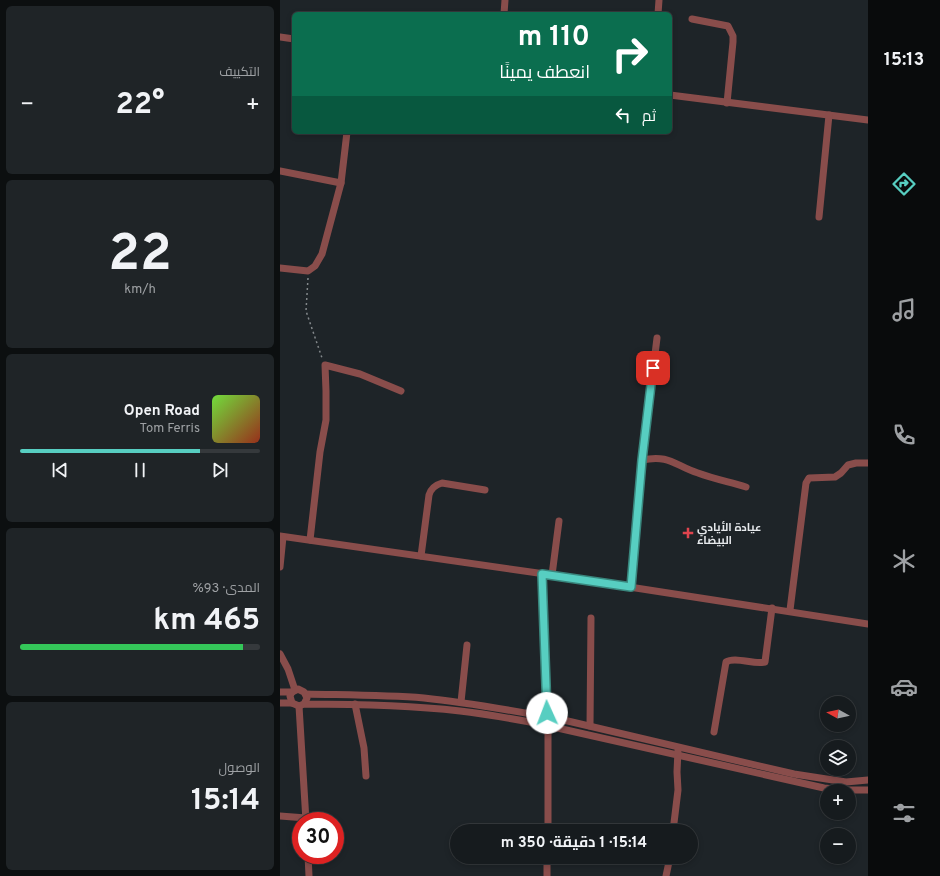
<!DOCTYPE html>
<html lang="ar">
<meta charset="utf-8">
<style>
:root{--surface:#161b1e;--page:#1f2427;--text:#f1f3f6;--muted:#9ea1a4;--line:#35393c;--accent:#57cec1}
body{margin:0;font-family:Overpass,Cairo,sans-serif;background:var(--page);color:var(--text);direction:rtl;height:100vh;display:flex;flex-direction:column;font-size:15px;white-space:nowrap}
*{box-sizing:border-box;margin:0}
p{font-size:13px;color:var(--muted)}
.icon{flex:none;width:22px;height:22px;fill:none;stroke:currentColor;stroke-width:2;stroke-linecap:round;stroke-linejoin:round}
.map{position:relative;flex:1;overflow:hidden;direction:ltr}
.sheet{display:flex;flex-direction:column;gap:6px;padding:6px;background:#0c0f10;width:280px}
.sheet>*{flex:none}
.hud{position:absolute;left:12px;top:12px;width:380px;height:122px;border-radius:6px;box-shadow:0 2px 6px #0003,0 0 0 1px var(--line);direction:rtl;background:#0b6e4f;color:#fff;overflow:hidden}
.needle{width:26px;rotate:278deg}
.tools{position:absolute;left:540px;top:696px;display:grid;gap:8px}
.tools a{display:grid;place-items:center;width:36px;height:36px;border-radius:50%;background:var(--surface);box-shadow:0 2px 6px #0003,0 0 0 1px var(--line);font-size:20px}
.speed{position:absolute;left:12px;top:812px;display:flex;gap:8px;font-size:20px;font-weight:700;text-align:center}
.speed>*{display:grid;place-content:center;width:52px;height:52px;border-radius:50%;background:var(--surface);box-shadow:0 2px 6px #0003,0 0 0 1px var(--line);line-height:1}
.speed .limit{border:6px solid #d22;background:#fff;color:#111}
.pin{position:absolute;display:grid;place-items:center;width:34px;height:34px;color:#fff;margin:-17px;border-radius:8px;box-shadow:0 2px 6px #0006}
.me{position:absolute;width:44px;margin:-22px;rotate:358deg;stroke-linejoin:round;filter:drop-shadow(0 0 3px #0008)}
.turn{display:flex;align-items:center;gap:14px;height:84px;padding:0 16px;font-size:18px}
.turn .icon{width:52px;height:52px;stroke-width:2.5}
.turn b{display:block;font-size:28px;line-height:34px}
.then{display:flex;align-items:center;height:38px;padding:0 16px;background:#0003;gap:8px;font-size:15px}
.big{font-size:30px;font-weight:700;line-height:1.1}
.sheet .card{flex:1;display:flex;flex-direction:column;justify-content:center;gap:6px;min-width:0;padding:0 14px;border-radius:6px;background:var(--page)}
.sheet .dial{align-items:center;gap:0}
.dial b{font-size:52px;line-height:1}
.song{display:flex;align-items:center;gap:12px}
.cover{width:48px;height:48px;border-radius:6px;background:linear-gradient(135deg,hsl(100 70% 55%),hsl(10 70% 35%))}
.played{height:4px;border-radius:2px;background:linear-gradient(90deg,var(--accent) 75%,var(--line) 75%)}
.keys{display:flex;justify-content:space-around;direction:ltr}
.heat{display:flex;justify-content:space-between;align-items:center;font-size:22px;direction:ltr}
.charge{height:6px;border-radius:3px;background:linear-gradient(90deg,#34c759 93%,var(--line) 0)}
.trip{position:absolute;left:170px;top:824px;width:248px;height:40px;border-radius:20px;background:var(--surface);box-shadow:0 2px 6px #0003,0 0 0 1px var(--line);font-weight:700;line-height:40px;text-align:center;direction:rtl}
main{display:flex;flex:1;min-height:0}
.dock{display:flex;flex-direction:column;width:72px;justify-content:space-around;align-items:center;background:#090b0c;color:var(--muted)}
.dock .icon{width:28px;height:28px}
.dock .active{color:var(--accent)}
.dock b{font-size:18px;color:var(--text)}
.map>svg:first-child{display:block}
</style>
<main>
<nav class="dock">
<b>15:13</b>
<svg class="icon active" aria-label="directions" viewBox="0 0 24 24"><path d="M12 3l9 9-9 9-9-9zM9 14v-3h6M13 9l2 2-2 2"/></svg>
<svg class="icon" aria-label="music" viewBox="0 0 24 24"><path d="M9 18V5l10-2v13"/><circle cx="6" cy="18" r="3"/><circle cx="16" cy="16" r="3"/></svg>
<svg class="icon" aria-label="phone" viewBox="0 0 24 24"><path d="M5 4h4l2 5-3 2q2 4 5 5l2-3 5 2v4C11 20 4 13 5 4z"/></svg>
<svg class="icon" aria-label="climate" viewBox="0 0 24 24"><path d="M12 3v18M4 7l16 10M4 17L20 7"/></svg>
<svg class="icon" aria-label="car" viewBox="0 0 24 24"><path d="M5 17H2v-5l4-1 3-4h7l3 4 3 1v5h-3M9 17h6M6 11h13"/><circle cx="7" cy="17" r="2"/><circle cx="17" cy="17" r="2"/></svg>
<svg class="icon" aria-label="filters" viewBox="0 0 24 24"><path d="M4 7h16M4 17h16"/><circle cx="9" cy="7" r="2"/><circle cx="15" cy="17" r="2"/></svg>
</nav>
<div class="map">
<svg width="588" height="876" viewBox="0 0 588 876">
<rect width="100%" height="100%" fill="#1e2428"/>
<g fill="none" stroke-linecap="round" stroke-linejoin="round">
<polyline stroke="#83888b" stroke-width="1.5" stroke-dasharray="2 3" stroke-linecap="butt" points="28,278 26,311 42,358"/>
<g stroke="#894d4b" stroke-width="7">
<polyline points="224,14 225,0"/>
<polyline points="378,14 379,0"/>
<polyline points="412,19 448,26 453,36 453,42 447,103"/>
<polyline points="0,37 14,39"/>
<polyline points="390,95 588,120"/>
<polyline points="0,171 61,183 67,132"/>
<polyline points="539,217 549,115"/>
<polyline points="0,268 28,271 35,266 42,254 61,183"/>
<path d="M362 460C390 454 395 466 418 473 434 479 450 482 466 487"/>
<polyline points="0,536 272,575 588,624"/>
<polyline points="30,540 40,452 46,420 46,391 45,365 80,374 121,391"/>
<path d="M141 556 149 495C151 488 155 485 162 483L205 490"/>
<polyline points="0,567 3,537"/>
<polyline points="262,574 267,713"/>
<polyline points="272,575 279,521"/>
<polyline points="351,587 362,460 377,338"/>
<polyline points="510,610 526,483 529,478 555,477 561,473 568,465 576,463 588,463"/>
<polyline points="0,654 8,669 15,690"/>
<polyline points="0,692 12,692"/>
<path d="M26 694C66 695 105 695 144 698 184 702 223 709 262 716"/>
<polyline points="181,702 187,645"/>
<polyline points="0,703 12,703"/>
<path d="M24 704 27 698 24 692 18 689 12 692 10 696 12 703 19 706 24 704C76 704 128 705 180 711 207 714 234 719 261 724"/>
<polyline points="75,704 84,748 86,776"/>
<polyline points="19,706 26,821"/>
<polyline points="275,718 514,774 566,782 588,780"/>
<polyline points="310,726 311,618"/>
<path d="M273 727 276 721 273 715C263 709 255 722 265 728L273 727 544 788 564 790H588"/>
<path d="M434 732 446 662C455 656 474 665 485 662L492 608"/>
<polyline points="0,816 26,818"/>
<polyline points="268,831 268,728"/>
<polyline points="393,831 398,790 397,772 398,750"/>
<polyline points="28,855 29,876"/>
<polyline points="267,876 267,857"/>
<polyline points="386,876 390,857"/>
</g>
</g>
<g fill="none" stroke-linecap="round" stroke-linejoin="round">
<defs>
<polyline id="route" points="267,713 262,574 351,587 362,460 373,368"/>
</defs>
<use href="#route" stroke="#39867d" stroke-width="10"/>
<use href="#route" stroke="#57cec1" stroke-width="7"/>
</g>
<path fill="#e0444e" stroke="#1e2428" stroke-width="1.5" d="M406 527h4v4h4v4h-4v4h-4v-4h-4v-4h4z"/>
<g text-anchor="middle" stroke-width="3" stroke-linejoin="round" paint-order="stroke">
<g font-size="11" font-weight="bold" fill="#e6e9ec" stroke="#1e2428" text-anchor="start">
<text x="417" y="531">عيادة الأيادي<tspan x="417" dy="13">البيضاء</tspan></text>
</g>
</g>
</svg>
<div class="tools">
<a><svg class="needle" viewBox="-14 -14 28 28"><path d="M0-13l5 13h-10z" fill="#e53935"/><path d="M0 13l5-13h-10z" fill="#9ea1a4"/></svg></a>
<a><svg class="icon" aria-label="layers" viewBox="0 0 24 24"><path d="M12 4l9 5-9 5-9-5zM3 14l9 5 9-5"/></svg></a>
<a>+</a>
<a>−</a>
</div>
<div class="speed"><div class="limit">30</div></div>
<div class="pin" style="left:373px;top:368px;background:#d93025"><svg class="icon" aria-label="arrive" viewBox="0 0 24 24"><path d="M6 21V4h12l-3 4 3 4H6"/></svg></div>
<svg class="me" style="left:267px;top:713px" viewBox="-20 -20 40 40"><circle r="19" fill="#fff"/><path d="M0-13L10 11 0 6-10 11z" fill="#57cec1"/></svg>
<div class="trip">15:14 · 1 دقيقة · 350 m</div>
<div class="hud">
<div class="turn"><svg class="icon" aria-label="right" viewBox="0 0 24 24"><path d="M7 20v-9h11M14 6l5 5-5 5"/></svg><div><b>110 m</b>انعطف يمينًا</div></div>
<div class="then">ثم<svg class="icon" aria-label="left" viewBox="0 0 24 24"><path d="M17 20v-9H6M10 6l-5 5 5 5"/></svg></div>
</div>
</div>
<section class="sheet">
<div class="card"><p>التكييف</p>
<div class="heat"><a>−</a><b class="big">22°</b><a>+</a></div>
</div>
<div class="card dial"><b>22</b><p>km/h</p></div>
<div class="card">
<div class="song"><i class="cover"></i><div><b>Open Road</b><p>Tom Ferris</p></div></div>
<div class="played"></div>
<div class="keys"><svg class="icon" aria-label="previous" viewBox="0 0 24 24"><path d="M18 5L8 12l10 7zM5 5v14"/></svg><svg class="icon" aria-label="pause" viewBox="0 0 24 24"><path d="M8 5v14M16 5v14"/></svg><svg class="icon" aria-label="next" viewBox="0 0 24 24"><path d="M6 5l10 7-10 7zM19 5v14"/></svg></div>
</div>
<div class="card"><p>المدى · 93%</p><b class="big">465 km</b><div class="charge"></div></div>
<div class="card"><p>الوصول</p><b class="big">15:14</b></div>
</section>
</main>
